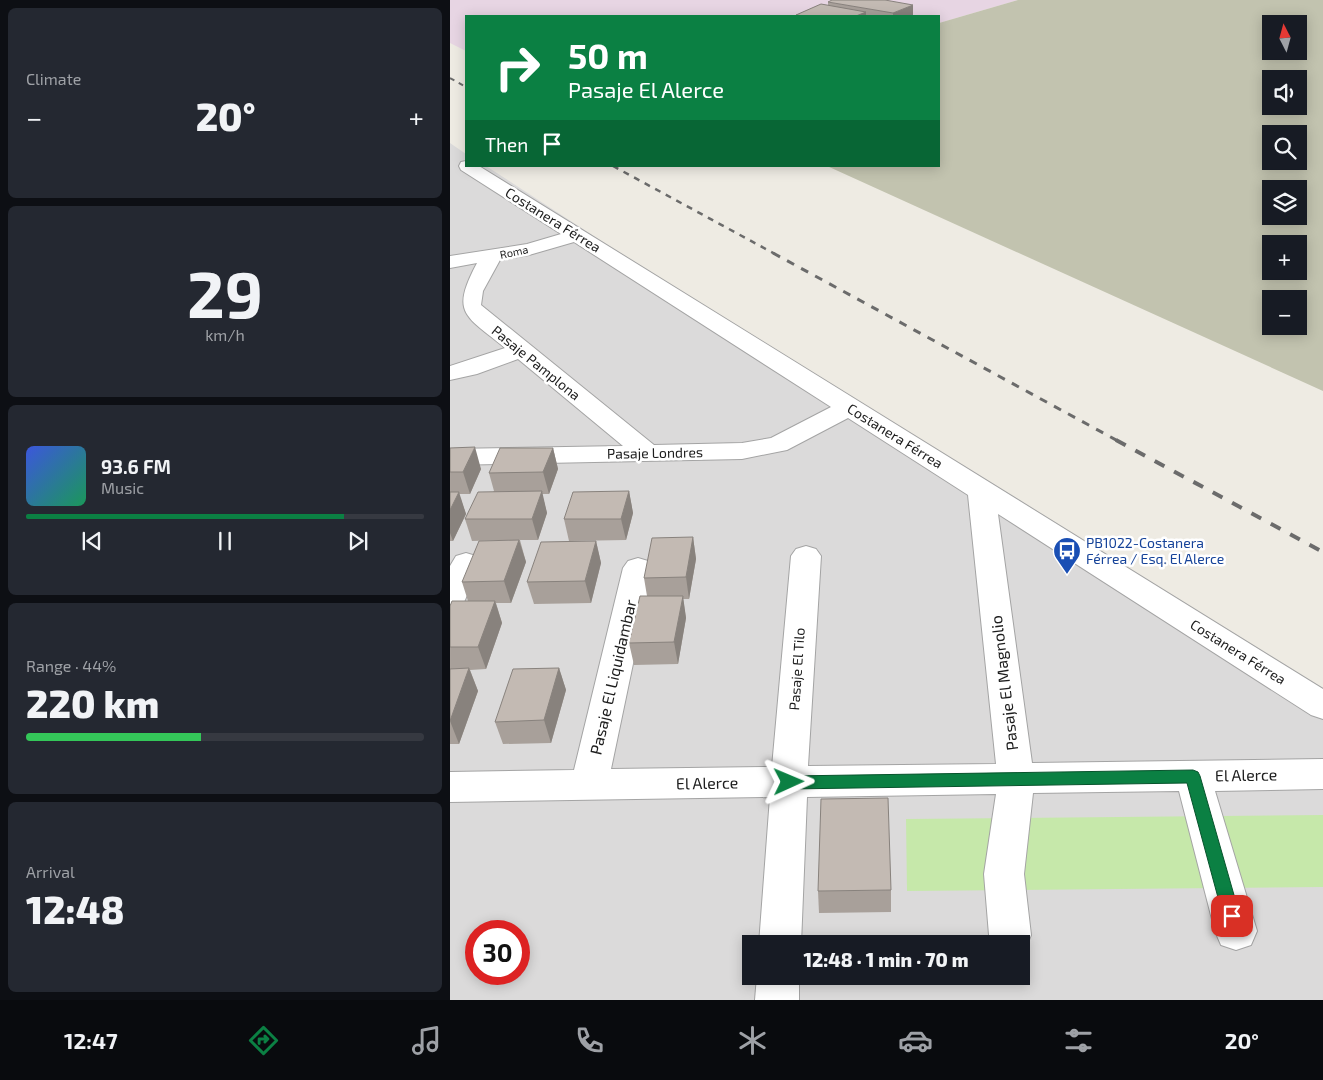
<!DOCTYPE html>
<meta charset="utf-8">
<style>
:root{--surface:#171b24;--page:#242831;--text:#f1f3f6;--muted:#9ea1a6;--line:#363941;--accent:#0b8043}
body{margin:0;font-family:"Exo 2",sans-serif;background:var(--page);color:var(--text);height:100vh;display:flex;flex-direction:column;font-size:19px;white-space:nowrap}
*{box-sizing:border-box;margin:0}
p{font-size:16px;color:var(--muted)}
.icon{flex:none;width:28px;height:28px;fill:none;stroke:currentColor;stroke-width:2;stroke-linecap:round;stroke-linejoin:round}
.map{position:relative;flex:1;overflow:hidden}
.sheet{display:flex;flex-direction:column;gap:8px;padding:8px;background:#0d0f14;width:450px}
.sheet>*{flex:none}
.hud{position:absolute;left:15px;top:15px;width:475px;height:152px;border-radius:0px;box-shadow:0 2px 12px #0003;background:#0b8043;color:#fff;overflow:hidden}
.needle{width:32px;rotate:354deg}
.controls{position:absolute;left:812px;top:15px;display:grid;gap:10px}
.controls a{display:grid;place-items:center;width:45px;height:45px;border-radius:0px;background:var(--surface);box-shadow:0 2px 12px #0003;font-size:25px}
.speed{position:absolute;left:15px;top:920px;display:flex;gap:10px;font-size:25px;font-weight:700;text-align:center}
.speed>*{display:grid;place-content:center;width:65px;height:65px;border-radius:50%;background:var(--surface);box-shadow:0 2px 12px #0003;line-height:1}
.speed .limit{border:8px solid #d22;background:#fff;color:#111}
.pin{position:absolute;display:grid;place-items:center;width:42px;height:42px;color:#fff;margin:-21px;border-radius:10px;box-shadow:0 2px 8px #0006}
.me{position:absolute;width:55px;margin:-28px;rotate:89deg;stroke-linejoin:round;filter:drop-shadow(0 0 4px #0008)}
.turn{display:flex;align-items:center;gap:18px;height:105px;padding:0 20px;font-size:22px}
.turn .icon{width:65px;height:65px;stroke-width:2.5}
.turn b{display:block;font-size:35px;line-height:42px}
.then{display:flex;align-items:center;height:48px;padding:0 20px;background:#0003;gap:10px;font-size:19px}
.big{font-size:38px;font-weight:800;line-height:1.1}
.sheet .card{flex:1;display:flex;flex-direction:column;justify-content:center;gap:8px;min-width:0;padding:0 18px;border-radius:8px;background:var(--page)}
.sheet .dial{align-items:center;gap:0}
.dial b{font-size:65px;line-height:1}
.song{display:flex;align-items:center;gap:15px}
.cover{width:60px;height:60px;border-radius:8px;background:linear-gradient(135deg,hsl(230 70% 55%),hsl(150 70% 35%))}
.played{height:5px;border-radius:2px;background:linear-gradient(90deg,var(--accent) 80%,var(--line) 80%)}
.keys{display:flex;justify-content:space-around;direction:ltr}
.heat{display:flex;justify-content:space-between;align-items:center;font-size:28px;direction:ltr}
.charge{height:8px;border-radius:4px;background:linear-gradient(90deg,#34c759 44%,var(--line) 0)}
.trip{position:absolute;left:292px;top:935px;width:288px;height:50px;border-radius:0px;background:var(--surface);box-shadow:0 2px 12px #0003;font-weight:800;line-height:50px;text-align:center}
.tabs{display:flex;height:80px;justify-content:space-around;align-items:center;background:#090b0e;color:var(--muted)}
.tabs .icon{width:35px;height:35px}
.tabs .on{color:var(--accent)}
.tabs b{font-size:22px;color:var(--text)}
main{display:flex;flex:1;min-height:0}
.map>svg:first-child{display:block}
</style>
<main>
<section class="sheet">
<div class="card"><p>Climate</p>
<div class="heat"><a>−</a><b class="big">20°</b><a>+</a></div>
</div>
<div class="card dial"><b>29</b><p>km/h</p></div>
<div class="card">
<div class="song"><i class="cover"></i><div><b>93.6 FM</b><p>Music</p></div></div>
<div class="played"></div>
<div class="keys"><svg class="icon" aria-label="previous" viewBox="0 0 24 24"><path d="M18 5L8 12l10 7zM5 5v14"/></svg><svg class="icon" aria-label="pause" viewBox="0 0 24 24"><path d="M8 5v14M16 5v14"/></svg><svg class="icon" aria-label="next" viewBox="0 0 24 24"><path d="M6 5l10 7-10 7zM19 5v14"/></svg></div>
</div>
<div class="card"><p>Range · 44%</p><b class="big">220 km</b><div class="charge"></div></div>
<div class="card"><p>Arrival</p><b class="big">12:48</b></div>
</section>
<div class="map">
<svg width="873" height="1000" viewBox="0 0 873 1000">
<rect width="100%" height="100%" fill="#eeebe3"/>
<path fill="#dbdada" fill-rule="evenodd" d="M0 143 16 154V166H36L873 710V1000H0ZM26 931H69V974H26ZM301 944H571V976H301Z"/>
<polygon fill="#e7d5e3" points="0,0 568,0 489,23 489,16 16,16 16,51 0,43"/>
<path fill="#c2c3af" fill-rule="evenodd" d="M568 0H873V391L377 166H489V23ZM821 24H849V51H821ZM821 79H849V106H821ZM821 134H849V161H821ZM821 189H849V216H821ZM821 244H849V271H821ZM821 299H849V326H821Z"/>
<polygon fill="#c6e8aa" points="873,815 873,887 457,891 456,819"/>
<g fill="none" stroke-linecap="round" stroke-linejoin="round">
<defs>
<g id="minor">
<path d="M16 161V166H29L873 689V719L861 715 548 514 582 763 873 759V789L765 791 807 931 801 945 786 950 771 945 765 931 729 791 583 793 574 874 581 935 575 949 571 950V944H543L539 935 534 874 546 794 357 797 351 944H309L320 797 0 802V772L124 770 173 568 178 561 188 558 198 561 203 568 161 769 322 767 341 556 346 549 356 546 366 549 371 556 358 766 546 764 518 495 398 418 337 450 292 459 0 465V449L173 446 68 359 27 374 0 380V366L55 348C15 315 0 314 27 263L0 268V256L77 244 111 234 11 170 9 166 11 162ZM124 242 381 407 321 438 292 443 204 445 31 305 33 291 50 260 79 255Z"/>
<polygon points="16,553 26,556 31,563 11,609 0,612 0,566 6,556"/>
<polygon points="307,976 349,976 349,1000 305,1000"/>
</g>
</defs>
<use href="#minor" stroke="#a4a4a4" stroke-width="2"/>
<use href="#minor" fill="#fff" fill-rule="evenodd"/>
<polyline stroke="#6b6b6b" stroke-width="2" stroke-dasharray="5 5" stroke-linecap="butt" points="0,78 16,87"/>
<polyline stroke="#6b6b6b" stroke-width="2.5" stroke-dasharray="6 6" stroke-linecap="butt" points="163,166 325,254"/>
<polyline stroke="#6b6b6b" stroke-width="3" stroke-dasharray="8 8" stroke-linecap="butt" points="323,253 668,441"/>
<polyline stroke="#6b6b6b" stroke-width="4" stroke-dasharray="11 11" stroke-linecap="butt" points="666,440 873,552"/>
</g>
<g fill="#a8a09a">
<polygon points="378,2 463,16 346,16 346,15 378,6"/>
<polygon points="0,448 31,469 20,494 9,494 16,514 3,541 0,541"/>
<polygon points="103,448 108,469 99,494 92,494 97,513 88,540 70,540 76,562 61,603 46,603 52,623 36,669 20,670 28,691 9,744 0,744 0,606 18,601 12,582 60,540 22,541 15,519 44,491 39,473"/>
<polygon points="179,491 183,513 176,540 119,541 114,519"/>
<polygon points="243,537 246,559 239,599 233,599 236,618 228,664 184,665 179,643 197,596 194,578"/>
<polygon points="146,541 151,563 141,603 84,604 77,582"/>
<polygon points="109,668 116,690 101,743 53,744 45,722"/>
<polygon points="441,890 441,912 369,913 368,891"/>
</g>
<g fill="#88827d">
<polygon points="463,5 463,16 443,16 443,13"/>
<polygon points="416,12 416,16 406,16"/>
<polygon points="25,447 31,469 20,494 13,472"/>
<polygon points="103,448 108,469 99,494 93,472"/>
<polygon points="92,491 97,513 88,540 82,519"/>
<polygon points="179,491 183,513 176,540 171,519"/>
<polygon points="9,492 16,514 3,541 0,533 0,510"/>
<polygon points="243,537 246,559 239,599 236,577"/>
<polygon points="69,540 76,562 61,603 54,581"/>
<polygon points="146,541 151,563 141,603 135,581"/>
<polygon points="233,596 236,618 228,664 224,642"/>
<polygon points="45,601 52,623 36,669 28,647"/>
<polygon points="19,668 28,691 9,744 0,721"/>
<polygon points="109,668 116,690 101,743 94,720"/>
</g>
<g fill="#c3bab3" stroke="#88827d">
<polygon points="382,0 435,0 463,5 443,13 378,2"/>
<polygon points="371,4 416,12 406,16 355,16 346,15"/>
<polygon points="25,447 13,472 0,472 0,448"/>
<polygon points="50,448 103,448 93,472 39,473"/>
<polygon points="92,491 82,519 15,519 28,492"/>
<polygon points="179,491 171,519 114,519 123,492"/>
<polygon points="0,492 9,492 0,510"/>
<polygon points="243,537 236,577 194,578 202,538"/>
<polygon points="69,540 54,581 12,582 29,541"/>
<polygon points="146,541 135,581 77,582 91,542"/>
<polygon points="190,596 233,596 224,642 179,643"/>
<polygon points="2,601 45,601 28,647 0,647 0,606"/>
<polygon points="19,668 0,721 0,669"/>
<polygon points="109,668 94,720 45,722 63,669"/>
<polygon points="438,798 441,890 368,891 371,799"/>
</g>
<polygon fill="#0b8043" stroke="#07532c" points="743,770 748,772 750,776 790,916 787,922 782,924 776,922 773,916 737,783 339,789 333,787 331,782 333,778 339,776"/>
<defs>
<symbol id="bus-pin" viewBox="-11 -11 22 30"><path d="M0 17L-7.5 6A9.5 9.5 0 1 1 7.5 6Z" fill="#1a4fb4" stroke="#fff"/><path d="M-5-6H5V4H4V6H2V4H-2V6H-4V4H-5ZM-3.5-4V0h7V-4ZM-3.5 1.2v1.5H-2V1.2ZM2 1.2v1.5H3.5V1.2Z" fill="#fff"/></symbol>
</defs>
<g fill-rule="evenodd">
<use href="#bus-pin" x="601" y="535" width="32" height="43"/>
</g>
<g text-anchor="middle" stroke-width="5" stroke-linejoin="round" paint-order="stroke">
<g font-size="11" fill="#1d1d1d" stroke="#fff">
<text transform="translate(64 252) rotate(-12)" y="4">Roma</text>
</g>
<g font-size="14" fill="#1d1d1d" stroke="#fff">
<text transform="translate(103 220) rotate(32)" y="5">Costanera Férrea</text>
<text transform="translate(86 363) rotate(39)" y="5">Pasaje Pamplona</text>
<text transform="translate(445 436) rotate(32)" y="5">Costanera Férrea</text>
<text transform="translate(205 453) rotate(-1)" y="5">Pasaje Londres</text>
<text transform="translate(788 652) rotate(32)" y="5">Costanera Férrea</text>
<text transform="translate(347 669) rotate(-86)" y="5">Pasaje El Tilo</text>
</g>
<g font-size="14" fill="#164399" stroke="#fff" text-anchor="start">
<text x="636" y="548">PB1022-Costanera<tspan x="636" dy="16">Férrea / Esq. El Alerce</tspan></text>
</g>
<g font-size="16" fill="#1d1d1d" stroke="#fff">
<text transform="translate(163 677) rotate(-77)" y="6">Pasaje El Liquidambar</text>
<text transform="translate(554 683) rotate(-97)" y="6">Pasaje El Magnolio</text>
<text transform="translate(796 775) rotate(-1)" y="6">El Alerce</text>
<text transform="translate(257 783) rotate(-1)" y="6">El Alerce</text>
</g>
</g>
</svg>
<div class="controls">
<a><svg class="needle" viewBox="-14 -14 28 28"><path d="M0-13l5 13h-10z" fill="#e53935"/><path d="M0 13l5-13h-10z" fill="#9ea1a6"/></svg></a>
<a><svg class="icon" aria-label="sound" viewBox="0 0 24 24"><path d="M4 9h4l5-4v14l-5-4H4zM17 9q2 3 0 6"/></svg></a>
<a><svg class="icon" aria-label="search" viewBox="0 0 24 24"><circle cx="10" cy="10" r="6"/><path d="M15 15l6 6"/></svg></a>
<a><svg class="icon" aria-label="layers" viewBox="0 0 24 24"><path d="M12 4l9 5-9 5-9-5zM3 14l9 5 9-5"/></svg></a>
<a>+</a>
<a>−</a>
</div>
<div class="speed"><div class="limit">30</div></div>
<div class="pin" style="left:782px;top:916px;background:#d93025"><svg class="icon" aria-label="arrive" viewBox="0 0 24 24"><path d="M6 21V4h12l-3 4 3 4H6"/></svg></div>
<svg class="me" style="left:339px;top:782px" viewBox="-20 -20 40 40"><path d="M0-17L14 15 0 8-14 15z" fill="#0b8043" stroke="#fff" stroke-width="4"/></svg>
<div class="trip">12:48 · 1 min · 70 m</div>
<div class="hud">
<div class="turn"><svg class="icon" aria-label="right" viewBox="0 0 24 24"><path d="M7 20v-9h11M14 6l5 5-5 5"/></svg><div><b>50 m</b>Pasaje El Alerce</div></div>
<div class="then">Then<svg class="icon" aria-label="arrive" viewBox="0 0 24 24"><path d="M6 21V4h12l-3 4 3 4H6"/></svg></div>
</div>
</div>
</main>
<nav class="tabs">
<b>12:47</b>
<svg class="icon on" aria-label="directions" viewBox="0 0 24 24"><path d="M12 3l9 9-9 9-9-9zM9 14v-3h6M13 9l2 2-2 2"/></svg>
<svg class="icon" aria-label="music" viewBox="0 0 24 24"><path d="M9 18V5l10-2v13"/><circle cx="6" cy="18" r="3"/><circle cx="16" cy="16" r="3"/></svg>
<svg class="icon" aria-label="phone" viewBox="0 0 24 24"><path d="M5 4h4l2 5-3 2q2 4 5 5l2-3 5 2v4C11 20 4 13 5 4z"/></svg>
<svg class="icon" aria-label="climate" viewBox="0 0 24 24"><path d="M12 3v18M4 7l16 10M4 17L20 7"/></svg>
<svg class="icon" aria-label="car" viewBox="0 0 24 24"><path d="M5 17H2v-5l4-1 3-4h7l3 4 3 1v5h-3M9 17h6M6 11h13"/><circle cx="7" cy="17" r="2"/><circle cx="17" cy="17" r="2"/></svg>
<svg class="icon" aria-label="filters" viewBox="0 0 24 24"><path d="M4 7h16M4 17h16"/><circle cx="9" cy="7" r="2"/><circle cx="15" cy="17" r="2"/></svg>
<b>20°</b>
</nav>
